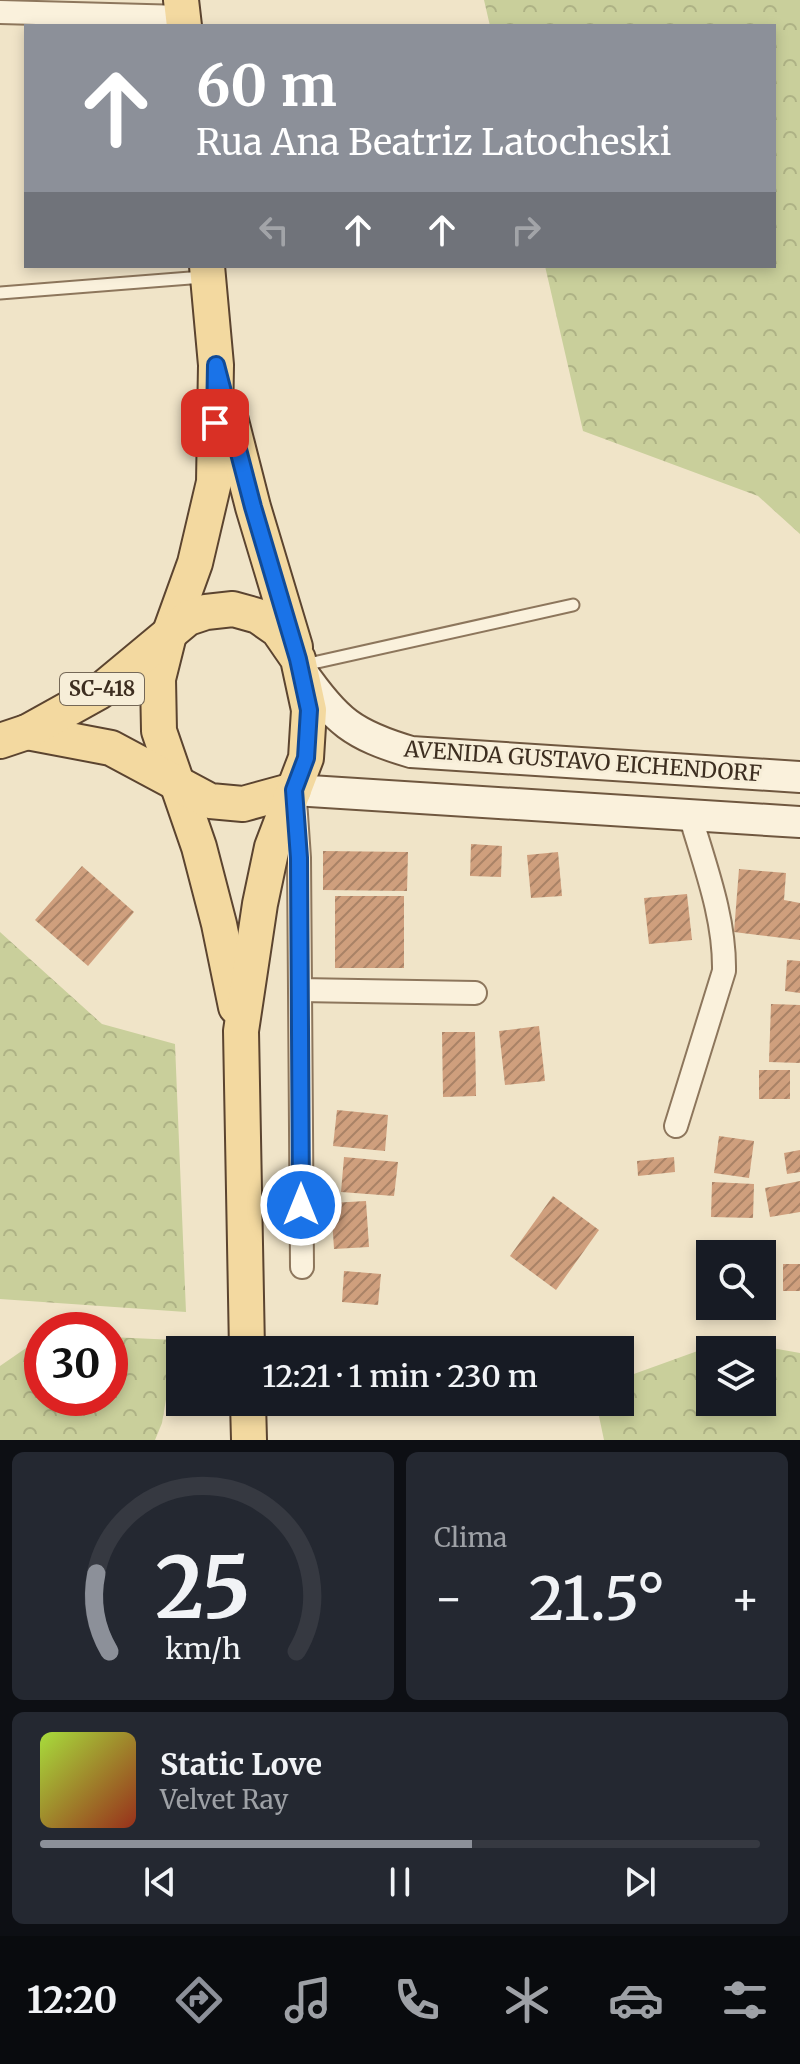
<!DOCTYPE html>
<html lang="pt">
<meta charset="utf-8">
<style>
:root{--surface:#171b24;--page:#242831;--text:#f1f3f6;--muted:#9ea1a6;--line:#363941;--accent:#8c9099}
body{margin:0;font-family:Merriweather,serif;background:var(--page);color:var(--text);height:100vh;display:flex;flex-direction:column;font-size:30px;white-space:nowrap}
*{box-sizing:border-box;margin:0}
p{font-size:26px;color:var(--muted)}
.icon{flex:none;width:44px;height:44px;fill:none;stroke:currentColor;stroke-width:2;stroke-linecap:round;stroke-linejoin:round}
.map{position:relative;height:1440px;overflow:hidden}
.details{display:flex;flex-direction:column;gap:12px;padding:12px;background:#0d0f14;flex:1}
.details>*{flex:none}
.hud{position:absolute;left:24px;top:24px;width:752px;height:244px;border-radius:0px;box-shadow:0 4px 12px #0003;background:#8c9099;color:#fff;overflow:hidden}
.fabs{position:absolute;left:696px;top:1240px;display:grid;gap:16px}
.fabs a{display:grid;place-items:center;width:80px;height:80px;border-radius:0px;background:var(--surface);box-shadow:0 4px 12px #0003;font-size:40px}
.speed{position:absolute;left:24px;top:1312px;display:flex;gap:16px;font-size:40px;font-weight:700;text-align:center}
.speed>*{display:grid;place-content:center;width:104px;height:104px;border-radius:50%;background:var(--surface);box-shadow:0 4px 12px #0003;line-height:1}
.speed .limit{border:12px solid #d22;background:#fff;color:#111}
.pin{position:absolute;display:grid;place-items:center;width:68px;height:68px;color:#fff;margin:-34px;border-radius:16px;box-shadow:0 4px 12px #0006}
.me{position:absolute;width:88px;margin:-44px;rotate:0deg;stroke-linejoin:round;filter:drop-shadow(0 0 6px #0008)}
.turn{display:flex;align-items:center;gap:28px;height:168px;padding:0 40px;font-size:36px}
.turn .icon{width:104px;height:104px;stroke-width:2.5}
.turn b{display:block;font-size:56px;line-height:68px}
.lanes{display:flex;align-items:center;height:76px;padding:0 40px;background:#0003;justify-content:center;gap:40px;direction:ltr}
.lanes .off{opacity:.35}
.big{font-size:60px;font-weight:600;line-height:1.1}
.details .widget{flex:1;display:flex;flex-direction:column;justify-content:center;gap:12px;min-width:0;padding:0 28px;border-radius:12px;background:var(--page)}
.details .dial{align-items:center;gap:0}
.dial svg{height:208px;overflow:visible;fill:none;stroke:var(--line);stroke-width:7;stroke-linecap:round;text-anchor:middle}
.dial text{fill:var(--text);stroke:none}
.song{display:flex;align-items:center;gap:24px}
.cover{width:96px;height:96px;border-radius:12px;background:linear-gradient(135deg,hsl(80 70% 55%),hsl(10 70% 35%))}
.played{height:8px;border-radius:4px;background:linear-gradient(90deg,var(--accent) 60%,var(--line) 60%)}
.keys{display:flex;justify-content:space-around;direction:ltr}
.heat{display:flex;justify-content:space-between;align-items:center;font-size:44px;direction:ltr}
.details .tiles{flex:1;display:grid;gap:12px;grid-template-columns:1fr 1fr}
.widget:last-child{grid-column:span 2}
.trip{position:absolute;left:166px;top:1336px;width:468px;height:80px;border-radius:0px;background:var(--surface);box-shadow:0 4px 12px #0003;font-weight:600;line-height:80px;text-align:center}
.tab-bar{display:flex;height:128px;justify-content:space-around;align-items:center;background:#090b0e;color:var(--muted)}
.tab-bar .icon{width:56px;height:56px}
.tab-bar .on{color:var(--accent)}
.tab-bar b{font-size:36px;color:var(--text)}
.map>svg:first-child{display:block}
</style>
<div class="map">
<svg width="800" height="1440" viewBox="0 0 800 1440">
<defs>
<pattern id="forest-crowns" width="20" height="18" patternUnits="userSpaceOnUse" patternTransform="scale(2)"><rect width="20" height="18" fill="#c9cf9b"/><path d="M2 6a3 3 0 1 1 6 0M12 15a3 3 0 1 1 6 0" fill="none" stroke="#aeb285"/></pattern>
<pattern id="building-hatch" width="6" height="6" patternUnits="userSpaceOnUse" patternTransform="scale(2)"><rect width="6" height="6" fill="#cf9f7d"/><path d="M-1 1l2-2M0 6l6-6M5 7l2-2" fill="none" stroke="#a98266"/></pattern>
</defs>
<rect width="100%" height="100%" fill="#f0e4c8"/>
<g fill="url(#forest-crowns)" fill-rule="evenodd">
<polygon points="484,0 800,0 800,534 758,496 583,431 545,266 774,266 774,26 490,26"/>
<polygon points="0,932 102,1024 175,1044 186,1312 0,1299"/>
<polygon points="42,1337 42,1398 110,1398 110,1337 176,1340 162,1423 155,1440 0,1440 0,1366"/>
<path d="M728 1340 800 1353V1440H604L596 1402H620V1379ZM710 1350H762V1402H710Z"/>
</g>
<g fill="url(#building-hatch)">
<polygon points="471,844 502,846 501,877 470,876"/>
<polygon points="323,851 408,852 407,891 323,890"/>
<polygon points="558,852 562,896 531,898 527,855"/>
<polygon points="82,866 134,912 88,966 35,920"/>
<polygon points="739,869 786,873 784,900 800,903 800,940 734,932"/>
<polygon points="687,894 692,940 649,944 644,898"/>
<rect x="335" y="896" width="69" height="72"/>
<polygon points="787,960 800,961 800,993 785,991"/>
<polygon points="771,1004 800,1005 800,1063 769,1062"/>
<polygon points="539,1026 545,1081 505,1085 499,1031"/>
<polygon points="442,1032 475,1032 476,1096 443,1097"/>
<rect x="759" y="1070" width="31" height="29"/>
<polygon points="337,1110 388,1115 385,1151 333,1146"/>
<polygon points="719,1136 754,1141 749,1178 714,1173"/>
<polygon points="800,1150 800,1172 787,1174 784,1153"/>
<polygon points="344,1157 398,1162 394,1196 341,1192"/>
<polygon points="674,1157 675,1172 638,1176 637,1161"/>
<polygon points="800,1181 800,1212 770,1217 765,1188"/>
<polygon points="712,1182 754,1184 753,1218 711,1217"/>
<polygon points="553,1196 599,1230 556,1290 510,1256"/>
<polygon points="366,1201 369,1247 334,1249 331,1203"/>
<rect x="783" y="1264" width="17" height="27"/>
<polygon points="344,1271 381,1274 378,1305 342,1302"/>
</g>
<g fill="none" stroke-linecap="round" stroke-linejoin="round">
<defs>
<g id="lane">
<polyline points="0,293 203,277"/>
<polyline points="304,665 573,605"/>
</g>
<g id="street">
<polyline points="0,12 183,17"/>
<polyline points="295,800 299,858 300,990 475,993"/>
<polyline points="300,990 302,1267"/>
<path d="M676 1126 724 971C725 918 705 866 690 815"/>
</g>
<g id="secondary">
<path d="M302 672C336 721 353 735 411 752L800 777"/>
<polyline points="294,790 800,822"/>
</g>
<g id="primary">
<polyline points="181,0 184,26"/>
<polyline points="207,266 216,365 214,482 195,563 169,635 158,679 159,731 199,847 219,924 236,1007"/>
<polyline points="228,409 253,507 295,647"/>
<polyline points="27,732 111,748 210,801 243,804 294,790"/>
<polyline points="0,741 27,732 99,692 188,618 206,612 233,609 258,616 278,630 298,659 309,710 306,758 272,847 260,904 241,1031 247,1350"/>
<polyline points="248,1402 249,1440"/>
</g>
</defs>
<use href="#lane" stroke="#8d765c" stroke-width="15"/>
<use href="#street" stroke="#8d765c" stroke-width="26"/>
<use href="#secondary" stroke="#6f573f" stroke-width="34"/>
<use href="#primary" stroke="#5b4430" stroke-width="38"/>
<use href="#lane" stroke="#faf1dc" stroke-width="11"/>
<use href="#street" stroke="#faf1dc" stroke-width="22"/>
<use href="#secondary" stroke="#faf1dc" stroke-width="30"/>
<use href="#primary" stroke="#f3d9a0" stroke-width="34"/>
</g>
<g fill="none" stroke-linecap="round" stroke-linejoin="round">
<defs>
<polyline id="route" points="215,423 216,365 253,507 298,659 309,710 306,758 294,790 299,858 301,1205"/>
</defs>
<use href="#route" stroke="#114b97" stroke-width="20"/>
<use href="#route" stroke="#1a73e8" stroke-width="14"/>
</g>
<g text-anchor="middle" stroke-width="6" stroke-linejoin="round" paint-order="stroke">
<rect fill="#f7eed8" stroke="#756857" stroke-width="2" x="60" y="673" width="84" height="32" rx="6"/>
<g font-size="20" font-weight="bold" fill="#3d2e20">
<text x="102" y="696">SC-418</text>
</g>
<g font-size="22" fill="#3d2e20" stroke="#f7eed8">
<text transform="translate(583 761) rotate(4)" y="8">AVENIDA GUSTAVO EICHENDORF</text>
</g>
</g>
</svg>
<div class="fabs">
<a><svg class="icon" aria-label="search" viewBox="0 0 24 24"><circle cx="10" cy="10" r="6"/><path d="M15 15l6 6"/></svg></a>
<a><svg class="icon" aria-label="layers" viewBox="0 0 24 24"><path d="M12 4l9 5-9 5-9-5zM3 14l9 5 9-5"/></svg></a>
</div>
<div class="speed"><div class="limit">30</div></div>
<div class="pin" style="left:215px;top:423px;background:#d93025"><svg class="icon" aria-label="arrive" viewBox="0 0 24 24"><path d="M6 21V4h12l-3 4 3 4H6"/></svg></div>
<svg class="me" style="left:301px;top:1205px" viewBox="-20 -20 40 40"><circle r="17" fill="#1a73e8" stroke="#fff" stroke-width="3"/><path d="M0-11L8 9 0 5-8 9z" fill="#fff"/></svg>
<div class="trip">12:21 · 1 min · 230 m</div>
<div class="hud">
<div class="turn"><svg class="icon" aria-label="ahead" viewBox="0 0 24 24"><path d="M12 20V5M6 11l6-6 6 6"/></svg><div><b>60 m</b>Rua Ana Beatriz Latocheski</div></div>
<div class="lanes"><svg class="icon off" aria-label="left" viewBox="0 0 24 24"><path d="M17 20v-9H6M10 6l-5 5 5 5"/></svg><svg class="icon" aria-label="ahead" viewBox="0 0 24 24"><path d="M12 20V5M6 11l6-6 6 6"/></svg><svg class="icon" aria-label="ahead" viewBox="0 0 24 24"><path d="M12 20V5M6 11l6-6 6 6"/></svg><svg class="icon off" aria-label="right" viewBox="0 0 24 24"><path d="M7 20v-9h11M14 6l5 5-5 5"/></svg></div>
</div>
</div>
<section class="details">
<div class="tiles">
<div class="widget dial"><svg viewBox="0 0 100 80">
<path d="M14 69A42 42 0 1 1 86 69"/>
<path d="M14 69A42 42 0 0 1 9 39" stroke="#8c9099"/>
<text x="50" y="56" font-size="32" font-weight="700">25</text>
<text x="50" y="72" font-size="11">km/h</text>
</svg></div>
<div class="widget"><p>Clima</p>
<div class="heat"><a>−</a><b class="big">21.5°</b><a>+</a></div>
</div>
<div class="widget">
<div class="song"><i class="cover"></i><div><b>Static Love</b><p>Velvet Ray</p></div></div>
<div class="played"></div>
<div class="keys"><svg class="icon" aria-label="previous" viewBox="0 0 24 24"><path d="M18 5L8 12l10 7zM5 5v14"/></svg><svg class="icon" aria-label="pause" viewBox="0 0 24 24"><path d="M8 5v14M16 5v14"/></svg><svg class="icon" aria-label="next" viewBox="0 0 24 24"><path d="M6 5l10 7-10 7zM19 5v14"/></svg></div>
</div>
</div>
</section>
<nav class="tab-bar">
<b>12:20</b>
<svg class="icon on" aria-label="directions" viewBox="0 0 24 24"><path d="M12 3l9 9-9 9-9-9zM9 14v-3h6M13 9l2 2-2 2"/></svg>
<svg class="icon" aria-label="music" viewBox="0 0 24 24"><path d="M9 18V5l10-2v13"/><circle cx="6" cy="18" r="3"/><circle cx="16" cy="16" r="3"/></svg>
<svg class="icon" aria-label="phone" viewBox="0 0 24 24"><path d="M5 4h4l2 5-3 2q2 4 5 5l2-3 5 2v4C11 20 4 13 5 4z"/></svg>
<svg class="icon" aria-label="climate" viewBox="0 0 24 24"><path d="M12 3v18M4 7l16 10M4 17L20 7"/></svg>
<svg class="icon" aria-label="car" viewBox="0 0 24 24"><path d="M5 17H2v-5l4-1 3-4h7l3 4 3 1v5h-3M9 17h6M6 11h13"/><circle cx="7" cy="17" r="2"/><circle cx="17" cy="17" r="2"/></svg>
<svg class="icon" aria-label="filters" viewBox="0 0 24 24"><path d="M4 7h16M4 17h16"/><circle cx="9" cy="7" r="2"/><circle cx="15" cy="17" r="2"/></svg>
</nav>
